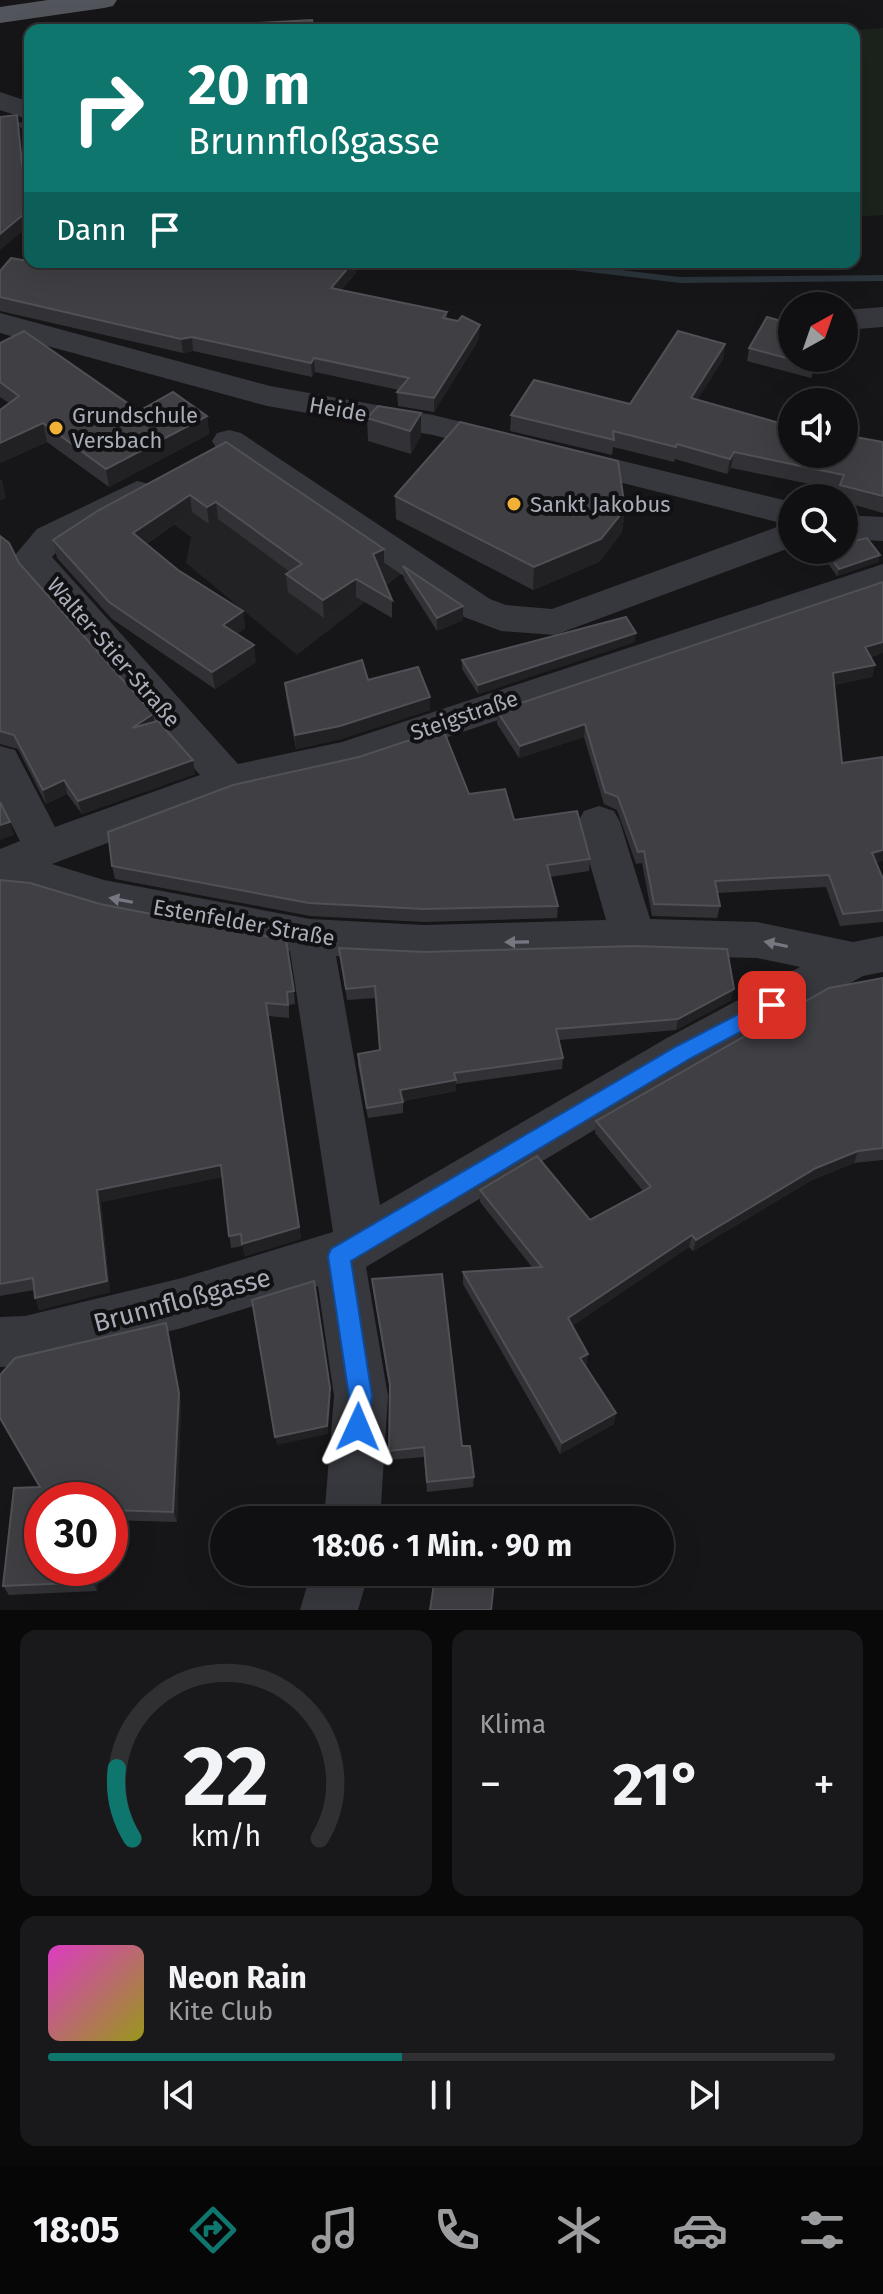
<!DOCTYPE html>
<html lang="de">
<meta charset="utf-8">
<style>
:root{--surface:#101012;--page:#19191b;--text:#f1f3f6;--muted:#9c9d9f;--line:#303032;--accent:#0f766e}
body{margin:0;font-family:"Fira Sans",sans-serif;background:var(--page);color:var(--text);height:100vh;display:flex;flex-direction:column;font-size:30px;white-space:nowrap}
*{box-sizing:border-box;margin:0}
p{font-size:26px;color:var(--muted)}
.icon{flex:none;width:44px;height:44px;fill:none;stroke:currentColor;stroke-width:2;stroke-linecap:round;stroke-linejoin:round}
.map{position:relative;height:1610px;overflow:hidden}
.side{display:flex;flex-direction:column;gap:20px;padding:20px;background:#09090a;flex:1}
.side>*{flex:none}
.guide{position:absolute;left:24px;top:24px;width:836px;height:244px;border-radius:16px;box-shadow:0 8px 32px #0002,0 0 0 2px var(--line);background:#0f766e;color:#fff;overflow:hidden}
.needle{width:52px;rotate:40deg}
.fabs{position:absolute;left:778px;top:292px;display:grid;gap:16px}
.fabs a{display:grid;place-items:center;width:80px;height:80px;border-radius:50%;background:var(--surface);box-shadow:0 8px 32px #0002,0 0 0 2px var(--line);font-size:40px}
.speed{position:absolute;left:24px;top:1482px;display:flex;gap:16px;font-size:40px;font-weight:700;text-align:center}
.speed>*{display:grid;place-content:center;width:104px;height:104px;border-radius:50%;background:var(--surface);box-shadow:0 8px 32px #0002,0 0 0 2px var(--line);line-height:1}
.speed .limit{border:12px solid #d22;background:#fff;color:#111}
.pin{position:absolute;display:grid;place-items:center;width:68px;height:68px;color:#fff;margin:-34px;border-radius:16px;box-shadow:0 4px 12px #0006}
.me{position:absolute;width:88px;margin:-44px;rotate:1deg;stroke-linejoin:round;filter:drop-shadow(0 0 6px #0008)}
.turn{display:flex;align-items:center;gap:28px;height:168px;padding:0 32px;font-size:36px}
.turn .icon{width:104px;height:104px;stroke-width:2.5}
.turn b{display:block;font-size:56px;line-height:68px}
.then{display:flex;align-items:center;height:76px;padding:0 32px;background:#0003;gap:16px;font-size:30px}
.big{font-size:60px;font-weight:700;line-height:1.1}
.side .card{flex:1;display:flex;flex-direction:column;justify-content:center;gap:12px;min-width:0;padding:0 28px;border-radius:16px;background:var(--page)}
.side .dial{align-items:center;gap:0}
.dial svg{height:208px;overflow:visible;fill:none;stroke:var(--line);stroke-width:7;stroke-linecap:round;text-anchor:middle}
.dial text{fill:var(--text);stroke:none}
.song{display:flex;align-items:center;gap:24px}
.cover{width:96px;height:96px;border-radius:12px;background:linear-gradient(135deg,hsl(310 70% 55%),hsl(60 70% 35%))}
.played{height:8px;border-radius:4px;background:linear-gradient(90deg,var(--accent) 45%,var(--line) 45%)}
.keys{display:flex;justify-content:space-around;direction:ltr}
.heat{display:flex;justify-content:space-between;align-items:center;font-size:44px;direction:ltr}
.side .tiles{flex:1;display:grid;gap:20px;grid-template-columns:1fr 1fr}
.card:last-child{grid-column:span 2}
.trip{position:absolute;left:210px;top:1506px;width:464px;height:80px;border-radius:40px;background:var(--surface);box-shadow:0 8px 32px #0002,0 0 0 2px var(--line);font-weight:700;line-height:80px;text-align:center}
.tabs{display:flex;height:128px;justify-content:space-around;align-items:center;background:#060607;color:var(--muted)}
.tabs .icon{width:56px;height:56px}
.tabs .selected{color:var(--accent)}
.tabs b{font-size:36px;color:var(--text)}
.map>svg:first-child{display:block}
</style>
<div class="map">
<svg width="883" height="1610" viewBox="0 0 883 1610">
<rect width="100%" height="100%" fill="#161618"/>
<polygon fill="#222225" points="240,454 409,568 297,655 186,563 191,537 146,504"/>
<polygon fill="#1c231d" points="883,28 883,215 854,217 854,30"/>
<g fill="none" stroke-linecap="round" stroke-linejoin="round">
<g fill="#2c353c" fill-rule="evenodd">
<polygon points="0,117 30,125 30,130 0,122"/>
<polygon points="528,262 554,262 680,277 883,275 883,281 680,283 532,265"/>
</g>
<g fill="#37383d" fill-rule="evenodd">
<polygon points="0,92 30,102 30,120 0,110"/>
<polygon points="883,307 883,327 844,330 844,310"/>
<polygon points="0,313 270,386 433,415 792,502 792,547 555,635 501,631 464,617 217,449 212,441 217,433 229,430 241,433 490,599 506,605 552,609 785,524 433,435 267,406 0,333"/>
<path d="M137 481 150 484 155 492 150 500 63 545 52 557 238 764 342 742 883 564V590L359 767 234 795 52 864 104 880 310 919 424 925 606 920 578 822 584 811 599 806 614 811 620 822 650 919 757 922 853 942 883 936V972L863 976 701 1066 366 1267 388 1396 380 1520H324L334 1396 318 1286 182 1328 25 1366 0 1367V1317L25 1316 182 1278 333 1232 290 951 104 914 0 884V849L20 841 0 802V746L15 750 55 827 200 775 25 575 15 555 37 529ZM633 955 757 958 800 967 667 1038 380 1205 336 956 424 961Z"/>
<polygon points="844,515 883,517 883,541 844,539"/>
<polygon points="311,1572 369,1572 358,1610 300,1610"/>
</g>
<polygon fill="#53555c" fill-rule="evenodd" points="48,0 117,0 113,6 104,8 0,23 0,7"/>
</g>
<g fill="#323236">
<polygon points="355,262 356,273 341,290 447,312 447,319 479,339 434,412 398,406 397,392 399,390 315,372 312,377 193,351 183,353 0,311 0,271"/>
<polygon points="0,343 139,411 207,416 209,434 109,487 47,442 0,463 0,410 9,403 0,397"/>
<polygon points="725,344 723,359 697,400 776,422 883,442 883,513 844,502 844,498 837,498 839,490 731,468 727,474 675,459 674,462 613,447 612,455 510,431 511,415 630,404"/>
<polygon points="749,348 792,358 822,358 811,378 747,361"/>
<polygon points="421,413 421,436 411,454 368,441 367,418"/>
<polygon points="226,442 384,549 384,566 379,569 392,600 392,618 356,597 324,618 288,592 286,574 290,572 218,519 209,524 192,512 146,544 178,570 243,611 245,628 237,634 256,662 215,689 112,619 57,558 53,540"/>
<polygon points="395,496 625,509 622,532 599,562 533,590 396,519"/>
<polygon points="0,536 19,563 154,722 195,774 82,814 67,794 46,804 18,749 0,744"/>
<polygon points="823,550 844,550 880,555 878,562 837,576 822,555"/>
<polygon points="403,566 463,606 463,620 437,631 404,579"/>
<polygon points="635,642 478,694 462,669 462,660"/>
<polygon points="883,653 871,657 875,665 872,677 834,685 842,763 883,757 883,861 876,863 883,879 883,922 840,926 826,887 717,893 720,906 717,918 652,916 642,863 636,864 617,810 604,804 584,737 519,758 497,724 497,711"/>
<polygon points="368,680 430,697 430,710 341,739 296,749 286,696 285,683"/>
<polygon points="469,794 514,820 590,859 589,871 550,877 558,906 557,918 424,922 310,916 115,879 112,866"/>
<polygon points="0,880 294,991 295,1004 289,1005 289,1018 268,1016 301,1239 245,1256 243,1246 231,1248 222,1177 101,1202 110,1292 39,1310 34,1290 0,1296"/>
<polygon points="339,948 731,1000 676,1030 559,1040 563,1058 562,1069 456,1084 456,1091 403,1101 403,1113 368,1118 358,1065 358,1054 380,1050 376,998 347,1000"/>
<polygon points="883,978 883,1160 854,1163 812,1180 693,1251 689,1247 572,1326 587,1365 585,1366 614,1424 560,1454 463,1284 463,1272 532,1267 480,1202 480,1190 590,1220 643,1191 595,1133 596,1121"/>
<polygon points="372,1279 462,1446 474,1477 473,1487 427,1492 424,1457 389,1460 390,1391 373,1290"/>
<polygon points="166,1323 181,1404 177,1522 110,1520 110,1500 42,1568 99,1568 97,1591 9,1595 3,1586 39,1487 0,1419 0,1375"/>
<polygon points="495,1572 434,1586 427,1585 427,1576"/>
</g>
<g fill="#212124">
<polygon points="17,115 20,129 24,178 22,164"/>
<polygon points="30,209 30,225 0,250 0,234"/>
<polygon points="353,262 355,262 356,273 332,302 331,288"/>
<polygon points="480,325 479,339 434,412 434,398"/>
<polygon points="192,337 193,351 183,353 181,339"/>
<polygon points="725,344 723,359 689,413 691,398"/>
<polygon points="314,358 315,372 312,377 311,363"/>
<polygon points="817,358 822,358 811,378 813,365"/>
<polygon points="421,413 421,436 411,454 410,431"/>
<polygon points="207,416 209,434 109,487 106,469"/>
<polygon points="43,423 47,442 0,463 0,443"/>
<polygon points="734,452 731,468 727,474 730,459"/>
<polygon points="2,479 6,498 0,501 0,480"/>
<polygon points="190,495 192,512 136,550 133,533"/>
<polygon points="216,502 218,519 209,524 207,507"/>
<polygon points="625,509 622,532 599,562 533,590 534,567"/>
<polygon points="384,549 384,566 373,572 373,554"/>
<polygon points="880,555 878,562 837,576 839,569"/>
<polygon points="356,579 356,597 324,618 323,600"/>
<polygon points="463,606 463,620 437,631 437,618"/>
<polygon points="243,611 245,628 226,642 223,625"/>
<polygon points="636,633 635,642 478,694 478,685"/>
<polygon points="883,642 883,653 862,659 865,647"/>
<polygon points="254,645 256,662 215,689 212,672"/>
<polygon points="875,665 872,677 830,686 833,673"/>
<polygon points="430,697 430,710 341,739 296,749 295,735"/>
<polygon points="153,714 155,728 132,728"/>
<polygon points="585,724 584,737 519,758 520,746"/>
<polygon points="193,760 195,774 82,814 78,801"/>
<polygon points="64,780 67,794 46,804 43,790"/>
<polygon points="10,822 14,835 0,840 0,825"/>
<polygon points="883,850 883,861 869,866 872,853"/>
<polygon points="734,989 731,1000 676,1030 678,1019"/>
<polygon points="456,1080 456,1091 401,1101 400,1090"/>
<polygon points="858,1151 854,1163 812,1180 693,1251 696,1240 816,1168"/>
<polygon points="221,1165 223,1177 101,1202 110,1292 39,1310 35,1298 97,1190"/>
<polygon points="299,1227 301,1239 245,1256 242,1244"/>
<polygon points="692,1235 689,1247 566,1330 568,1318"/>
<polygon points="166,1323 181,1404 177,1522 173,1512"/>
<polygon points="588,1354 587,1365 579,1369 580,1358"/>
<polygon points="330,1388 331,1396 328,1434 277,1445 275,1437"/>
<polygon points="616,1413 614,1424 560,1454 562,1443"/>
<polygon points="94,1568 99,1568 97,1591 93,1582"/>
</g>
<g fill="#3f3f44" stroke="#4f5156" stroke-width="2">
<polygon points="312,20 314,30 140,30"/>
<polygon points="17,115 22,164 30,166 30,209 0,234 0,117"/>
<polygon points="11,258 72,269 80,262 353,262 331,288 447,312 443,318 458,321 462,316 480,325 434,398 397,392 409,378 314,358 311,363 192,337 181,339 0,297 0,271"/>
<polygon points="767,317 792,324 792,358 817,358 813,365 749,348"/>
<polygon points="24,331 139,411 173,392 207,416 106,469 43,423 0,443 0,410 19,396 0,382 0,343"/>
<polygon points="678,331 725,344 691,398 776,422 792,425 792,454 844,454 844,435 883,442 883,496 840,485 844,475 734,452 730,459 677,444 676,447 613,431 614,440 511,415 534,380 630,404"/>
<polygon points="378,406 421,413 410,431 367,418"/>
<polygon points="460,422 618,461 625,509 601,539 534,567 395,496"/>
<polygon points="226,442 384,549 373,554 392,600 356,579 323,600 286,574 302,564 216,502 207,507 190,495 133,533 178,570 243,611 223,625 254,645 212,672 109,602 53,540 99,510"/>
<polygon points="0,536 9,543 19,563 153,714 132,728 158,721 193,760 78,801 64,780 43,790 14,735 0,731"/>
<polygon points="867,538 880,555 839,569 825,550 844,550 844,543"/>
<polygon points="403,566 463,606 437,618"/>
<polygon points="883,582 883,642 865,647 875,665 833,673 842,763 883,757 883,850 872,853 883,879 883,910 843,914 829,875 715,881 720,906 654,904 644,851 638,852 618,797 605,792 585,724 520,746 497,711"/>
<polygon points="626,617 636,633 478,685 462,660"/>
<polygon points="362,660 368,680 418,667 430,697 340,726 295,735 285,683"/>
<polygon points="443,729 469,794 505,789 514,820 577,811 590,859 547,865 558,906 424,909 309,903 112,866 108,832 233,785 359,757"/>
<polygon points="0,802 10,822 0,825"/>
<polygon points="0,880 30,883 100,904 286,940 294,991 287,992 288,1005 266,1003 299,1227 242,1244 241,1234 229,1236 221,1165 97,1190 107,1281 35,1298 33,1278 0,1284"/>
<polygon points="635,946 727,949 734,989 678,1019 556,1029 563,1058 454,1073 456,1080 400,1090 403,1102 367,1108 358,1054 380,1050 375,986 346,989 339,948 424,952"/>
<polygon points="883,978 883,1148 858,1151 816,1168 696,1240 692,1235 568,1318 588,1354 580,1358 616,1413 562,1443 463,1272 542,1267 480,1190 537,1156 590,1220 651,1187 596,1121 829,988"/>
<polygon points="442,1274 462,1446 470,1446 474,1477 427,1482 424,1447 389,1451 390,1385 372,1279"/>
<polygon points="314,1281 330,1388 327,1426 275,1437 252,1300"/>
<polygon points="166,1323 179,1393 173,1512 110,1510 110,1500 42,1500 42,1568 94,1568 93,1582 3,1586 14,1488 40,1487 0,1418 0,1375 15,1358"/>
<polygon points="428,1572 495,1572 491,1610 430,1610 435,1577 427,1576"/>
</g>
<defs><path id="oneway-solid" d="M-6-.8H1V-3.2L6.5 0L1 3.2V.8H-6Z" transform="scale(2)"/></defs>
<g fill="#757881">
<use href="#oneway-solid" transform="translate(121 900) rotate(-169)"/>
<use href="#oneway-solid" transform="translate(517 942) rotate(179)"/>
<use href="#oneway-solid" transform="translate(776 944) rotate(-168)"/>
</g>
<polygon fill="#1a73e8" stroke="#114b97" stroke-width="2" points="772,997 782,1005 779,1011 691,1058 351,1261 372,1396 367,1435 358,1439 350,1435 347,1427 349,1396 328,1256 331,1249 677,1046"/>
<g fill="#f2b134" stroke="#111113" stroke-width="3">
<circle cx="56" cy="428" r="8"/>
<circle cx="514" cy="504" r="8"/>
</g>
<g text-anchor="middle" stroke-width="8" stroke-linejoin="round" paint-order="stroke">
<g font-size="22" fill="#a8adb8" stroke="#111113">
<text transform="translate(338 409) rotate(10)" y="8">Heide</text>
<text transform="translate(114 652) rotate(49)" y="8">Walter-Stier-Straße</text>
<text transform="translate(464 715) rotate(-19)" y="8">Steigstraße</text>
<text transform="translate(244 922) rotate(10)" y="8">Estenfelder Straße</text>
</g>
<g font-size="22" fill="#a8adb8" stroke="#111113" text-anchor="start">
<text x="72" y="423">Grundschule<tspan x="72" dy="25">Versbach</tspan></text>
<text x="530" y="512">Sankt Jakobus</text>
</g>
<g font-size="26" fill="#a8adb8" stroke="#111113">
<text transform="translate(182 1300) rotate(-15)" y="9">Brunnfloßgasse</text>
</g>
</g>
</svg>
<div class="fabs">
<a><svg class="needle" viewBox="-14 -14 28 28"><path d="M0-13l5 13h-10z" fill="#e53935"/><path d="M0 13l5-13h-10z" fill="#9c9d9f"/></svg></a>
<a><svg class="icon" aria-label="sound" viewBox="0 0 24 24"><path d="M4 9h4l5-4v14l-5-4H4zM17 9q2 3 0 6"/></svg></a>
<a><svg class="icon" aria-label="search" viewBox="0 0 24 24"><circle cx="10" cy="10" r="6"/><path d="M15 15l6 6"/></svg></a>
</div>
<div class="speed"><div class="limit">30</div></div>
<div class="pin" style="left:772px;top:1005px;background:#d93025"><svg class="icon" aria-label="arrive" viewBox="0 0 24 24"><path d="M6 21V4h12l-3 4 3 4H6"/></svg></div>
<svg class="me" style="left:358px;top:1427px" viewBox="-20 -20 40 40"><path d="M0-17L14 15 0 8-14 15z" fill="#1a73e8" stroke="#fff" stroke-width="4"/></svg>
<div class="trip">18:06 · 1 Min. · 90 m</div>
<div class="guide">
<div class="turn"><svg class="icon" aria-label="right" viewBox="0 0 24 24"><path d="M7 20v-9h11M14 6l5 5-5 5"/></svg><div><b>20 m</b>Brunnfloßgasse</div></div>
<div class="then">Dann<svg class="icon" aria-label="arrive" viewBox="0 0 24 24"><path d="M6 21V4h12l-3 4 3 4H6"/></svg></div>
</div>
</div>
<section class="side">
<div class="tiles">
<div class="card dial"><svg viewBox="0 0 100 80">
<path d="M14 69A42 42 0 1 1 86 69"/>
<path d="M14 69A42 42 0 0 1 8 42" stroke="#0f766e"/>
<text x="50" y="56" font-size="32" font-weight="700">22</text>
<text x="50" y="72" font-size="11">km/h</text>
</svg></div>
<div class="card"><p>Klima</p>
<div class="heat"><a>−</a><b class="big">21°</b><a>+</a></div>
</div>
<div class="card">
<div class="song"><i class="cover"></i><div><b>Neon Rain</b><p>Kite Club</p></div></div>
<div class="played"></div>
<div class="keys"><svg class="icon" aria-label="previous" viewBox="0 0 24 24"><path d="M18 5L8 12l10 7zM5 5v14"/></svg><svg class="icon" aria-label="pause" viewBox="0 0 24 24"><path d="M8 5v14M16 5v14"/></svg><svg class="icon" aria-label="next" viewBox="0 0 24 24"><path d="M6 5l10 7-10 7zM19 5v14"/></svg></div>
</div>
</div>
</section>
<nav class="tabs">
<b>18:05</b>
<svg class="icon selected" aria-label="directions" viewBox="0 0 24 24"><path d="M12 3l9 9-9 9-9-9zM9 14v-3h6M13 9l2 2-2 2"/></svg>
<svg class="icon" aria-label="music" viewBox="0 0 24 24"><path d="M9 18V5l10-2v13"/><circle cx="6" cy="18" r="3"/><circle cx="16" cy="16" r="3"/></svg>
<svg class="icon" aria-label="phone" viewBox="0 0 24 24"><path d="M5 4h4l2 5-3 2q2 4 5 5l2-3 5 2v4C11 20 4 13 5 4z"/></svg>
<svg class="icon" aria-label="climate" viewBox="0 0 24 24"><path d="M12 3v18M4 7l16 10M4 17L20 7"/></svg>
<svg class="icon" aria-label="car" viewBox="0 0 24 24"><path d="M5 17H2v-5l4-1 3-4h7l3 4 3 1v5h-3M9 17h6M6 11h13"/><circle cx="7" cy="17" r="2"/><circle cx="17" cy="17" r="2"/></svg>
<svg class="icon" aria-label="filters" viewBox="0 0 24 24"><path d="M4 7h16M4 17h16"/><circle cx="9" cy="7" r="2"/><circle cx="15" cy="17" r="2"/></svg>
</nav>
